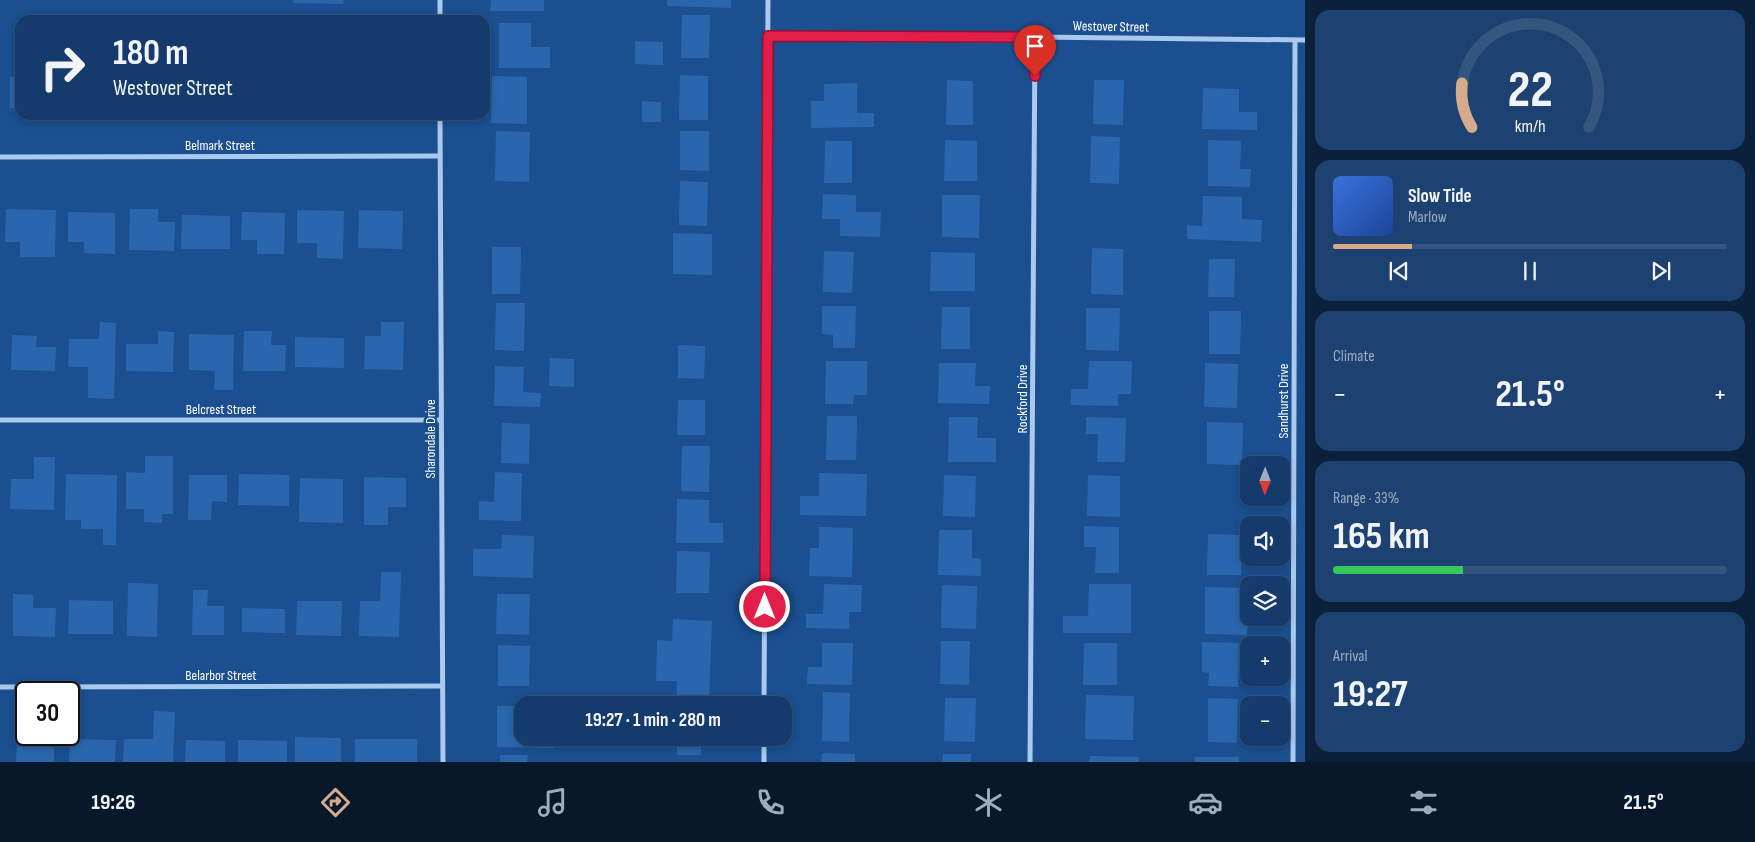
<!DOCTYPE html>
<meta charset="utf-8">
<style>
:root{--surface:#143b6b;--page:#1d4271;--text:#f1f3f6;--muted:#9dadc1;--line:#33557e;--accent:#d6ab8b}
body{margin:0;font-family:"Sofia Sans Condensed",sans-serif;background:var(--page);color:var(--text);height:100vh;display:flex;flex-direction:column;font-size:19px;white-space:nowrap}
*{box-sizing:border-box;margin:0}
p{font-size:16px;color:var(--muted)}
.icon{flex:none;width:28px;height:28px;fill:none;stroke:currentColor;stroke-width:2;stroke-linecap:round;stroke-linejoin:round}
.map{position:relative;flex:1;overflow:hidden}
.panel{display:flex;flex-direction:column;gap:10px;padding:10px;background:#0b203b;width:450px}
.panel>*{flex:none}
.top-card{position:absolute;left:15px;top:15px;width:475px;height:105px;border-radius:15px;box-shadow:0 2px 8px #0003,0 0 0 1px var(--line);background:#143b6b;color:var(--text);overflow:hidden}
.needle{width:32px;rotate:181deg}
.controls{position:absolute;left:1240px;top:456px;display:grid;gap:10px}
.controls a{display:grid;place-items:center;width:50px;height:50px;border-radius:10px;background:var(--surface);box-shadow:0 2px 8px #0003,0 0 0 1px var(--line);font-size:25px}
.speed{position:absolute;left:15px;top:681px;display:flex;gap:10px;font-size:25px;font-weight:700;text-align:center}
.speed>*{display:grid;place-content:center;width:65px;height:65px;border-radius:50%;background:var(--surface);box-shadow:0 2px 8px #0003,0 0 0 1px var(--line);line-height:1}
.speed .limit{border:2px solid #111;border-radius:8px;background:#fff;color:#111}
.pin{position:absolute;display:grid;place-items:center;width:42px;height:42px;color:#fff;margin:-51px -21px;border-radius:50% 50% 50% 0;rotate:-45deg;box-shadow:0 0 5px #0007}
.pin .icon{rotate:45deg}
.me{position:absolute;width:55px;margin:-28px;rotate:0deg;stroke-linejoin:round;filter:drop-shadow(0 0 4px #0008)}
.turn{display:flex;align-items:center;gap:18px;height:105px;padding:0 15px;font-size:22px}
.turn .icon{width:65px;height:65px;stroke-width:2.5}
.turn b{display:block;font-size:35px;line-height:42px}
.big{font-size:38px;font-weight:700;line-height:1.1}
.panel .tile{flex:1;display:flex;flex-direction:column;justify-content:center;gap:8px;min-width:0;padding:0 18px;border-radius:15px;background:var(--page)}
.panel .dial{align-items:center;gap:0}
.dial svg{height:130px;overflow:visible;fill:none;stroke:var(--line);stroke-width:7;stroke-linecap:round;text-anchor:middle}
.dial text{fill:var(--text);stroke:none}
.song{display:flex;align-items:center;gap:15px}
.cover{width:60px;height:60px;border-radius:8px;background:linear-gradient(135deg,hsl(220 70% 55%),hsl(220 70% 35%))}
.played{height:5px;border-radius:2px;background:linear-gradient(90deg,var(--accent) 20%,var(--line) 20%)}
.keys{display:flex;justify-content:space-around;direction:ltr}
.heat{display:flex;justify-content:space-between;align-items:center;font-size:28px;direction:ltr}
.charge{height:8px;border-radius:4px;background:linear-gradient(90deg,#34c759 33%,var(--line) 0)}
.trip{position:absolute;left:514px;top:696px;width:278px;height:50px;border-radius:15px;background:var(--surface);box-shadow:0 2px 8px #0003,0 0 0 1px var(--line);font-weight:700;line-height:50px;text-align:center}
.dock{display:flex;height:80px;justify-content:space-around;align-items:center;background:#08182b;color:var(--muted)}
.dock .icon{width:35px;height:35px}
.dock .on{color:var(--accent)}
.dock b{font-size:22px;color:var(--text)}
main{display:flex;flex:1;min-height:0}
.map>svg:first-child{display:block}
</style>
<main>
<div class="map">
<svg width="1305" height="762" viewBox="0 0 1305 762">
<rect width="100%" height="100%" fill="#1b4f8f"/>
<g fill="#2a66ad">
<polygon points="293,0 344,0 343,4 293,3"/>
<polygon points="491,0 544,0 544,11 490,11"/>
<polygon points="667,0 731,0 731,8 667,6"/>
<polygon points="682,15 710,15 709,58 681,58"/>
<polygon points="499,23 531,23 531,47 550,47 550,68 499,68"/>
<polygon points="635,41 663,42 663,65 635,64"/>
<polygon points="680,75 708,76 708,120 679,120"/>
<polygon points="492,76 527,77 527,124 491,123"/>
<rect x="10" y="77" width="10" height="31"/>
<polygon points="947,80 973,81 973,125 946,125"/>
<polygon points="1094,80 1124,80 1123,125 1093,124"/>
<polygon points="857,83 857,113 874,113 874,127 811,128 811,101 824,101 824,84"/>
<polygon points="1203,88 1239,89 1239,112 1257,112 1257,130 1202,129"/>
<polygon points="642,101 661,102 661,122 642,122"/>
<polygon points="496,131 530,132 529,182 495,181"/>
<polygon points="680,131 709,131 709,171 680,170"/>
<polygon points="1091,136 1120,137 1119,184 1090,183"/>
<polygon points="945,140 977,141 977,181 944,181"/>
<polygon points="1208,140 1241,141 1240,169 1251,169 1250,187 1208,186"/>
<polygon points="825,141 852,141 852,183 824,183"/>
<polygon points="680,181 708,182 707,226 679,225"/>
<polygon points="823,194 856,195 856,212 881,212 880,237 840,236 840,219 822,219"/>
<polygon points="942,195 980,195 979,238 942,237"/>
<polygon points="1203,196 1242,197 1242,219 1262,220 1261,242 1187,239 1187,225 1202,226"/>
<polygon points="6,209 56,210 55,257 20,257 20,242 5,242"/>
<polygon points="130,209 158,209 158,222 175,222 174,251 129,250"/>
<polygon points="297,210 344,211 343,259 317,258 317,243 297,243"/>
<polygon points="359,210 403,211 402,249 358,248"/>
<polygon points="68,212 115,213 115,254 84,253 84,242 68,242"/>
<polygon points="242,212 285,213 284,254 257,254 257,240 241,240"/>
<polygon points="182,215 230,216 230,249 181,249"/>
<polygon points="673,233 712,234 712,275 673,274"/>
<polygon points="492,247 521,247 520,294 492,294"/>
<polygon points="1092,248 1123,249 1123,295 1091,294"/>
<polygon points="824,251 854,252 852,293 823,292"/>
<polygon points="931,252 975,253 975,291 930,291"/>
<polygon points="1209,259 1235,259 1234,297 1208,297"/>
<polygon points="496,303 525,303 524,351 495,350"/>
<polygon points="822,306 856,306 855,348 833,348 833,335 822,334"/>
<polygon points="942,307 970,307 970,349 941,349"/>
<polygon points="1086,308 1120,308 1119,351 1086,350"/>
<polygon points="1209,311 1241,311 1240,354 1209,354"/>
<polygon points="100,322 116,323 114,399 88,398 88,367 68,367 69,339 99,339"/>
<polygon points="381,322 404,322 403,370 364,369 365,336 381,336"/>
<polygon points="158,331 174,332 173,372 126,371 126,344 158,344"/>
<polygon points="244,331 272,331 271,345 286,345 285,371 243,371"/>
<polygon points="189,334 234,335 233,390 214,390 215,371 189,370"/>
<polygon points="12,335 37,336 36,347 56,347 55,371 11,370"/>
<polygon points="295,337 344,338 344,368 295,367"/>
<polygon points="678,345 705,346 704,379 678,378"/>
<polygon points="550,358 574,359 574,387 549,386"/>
<polygon points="826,361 867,361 867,395 854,395 853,404 825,404"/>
<polygon points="1089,361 1132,361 1131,394 1118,394 1118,406 1071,405 1071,389 1088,389"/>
<polygon points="939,363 976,363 975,386 990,386 989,404 938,403"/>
<polygon points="1205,363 1238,364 1237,408 1204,407"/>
<polygon points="495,366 524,367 523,392 541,393 540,407 494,406"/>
<polygon points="678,400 705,400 705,435 677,435"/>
<polygon points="827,416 857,416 856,460 826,460"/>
<polygon points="949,417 978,417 977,438 996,438 996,462 948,462"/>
<polygon points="1086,417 1126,418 1125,462 1097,462 1098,434 1086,434"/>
<polygon points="1207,422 1243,423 1242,465 1207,464"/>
<polygon points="502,423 530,424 529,464 501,463"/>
<polygon points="682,446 710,446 709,492 681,491"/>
<polygon points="145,456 173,456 173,514 162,514 162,523 144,522 144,509 126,509 126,472 145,473"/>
<polygon points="34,457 55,457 54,510 10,509 11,479 34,479"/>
<polygon points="495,472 522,473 521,521 479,520 479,501 494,502"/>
<polygon points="819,473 867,474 866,516 800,515 800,496 819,496"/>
<polygon points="66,474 117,475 116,545 103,545 103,529 81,529 81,520 65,520"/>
<polygon points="239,474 289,475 289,506 238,505"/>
<polygon points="189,475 227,475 227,502 212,501 211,520 188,520"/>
<polygon points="944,475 976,476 975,517 943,516"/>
<polygon points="1088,475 1120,476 1120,517 1087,516"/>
<polygon points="364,477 406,478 406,507 388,507 388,525 364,525"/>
<polygon points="300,478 343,479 343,523 299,522"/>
<polygon points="677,499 709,500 709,523 723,523 723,543 676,543"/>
<polygon points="1084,526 1119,527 1119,573 1095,573 1096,547 1084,547"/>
<polygon points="819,527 853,528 852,577 809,576 810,548 819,548"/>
<polygon points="939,530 972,530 972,558 981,559 981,576 938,575"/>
<polygon points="1208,534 1242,535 1241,575 1207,575"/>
<polygon points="502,535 534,536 533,578 473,576 473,549 501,549"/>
<polygon points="677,551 710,552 709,593 676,593"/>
<polygon points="381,572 401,572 399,637 359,636 360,601 380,601"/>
<polygon points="128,583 158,584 157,637 127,636"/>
<polygon points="824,584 862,585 861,612 849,612 849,629 806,628 806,614 823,614"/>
<polygon points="1089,584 1131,584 1131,633 1063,633 1063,616 1088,616"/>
<polygon points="942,585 977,586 976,629 941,628"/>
<polygon points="1205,587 1248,588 1247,635 1205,634"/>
<polygon points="193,590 208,590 207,606 224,606 224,635 192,635"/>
<polygon points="13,594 33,595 33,608 56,608 55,637 13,636"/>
<polygon points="497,594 530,594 529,635 496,634"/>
<polygon points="69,600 113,601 113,634 68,634"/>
<polygon points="297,601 342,601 341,636 296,635"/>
<polygon points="242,608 285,609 285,633 242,632"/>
<polygon points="673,619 712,621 709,701 676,700 677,681 656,681 657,640 672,641"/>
<polygon points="941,641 970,641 969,685 940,684"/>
<polygon points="1202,642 1239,643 1238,687 1208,686 1209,673 1202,672"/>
<polygon points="822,643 853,643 852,685 807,684 808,667 822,667"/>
<polygon points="1084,643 1117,643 1117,685 1083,685"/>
<polygon points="498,645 530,646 529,686 498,686"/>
<polygon points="823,692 850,693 849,742 822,741"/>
<polygon points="1086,695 1134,696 1133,740 1085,739"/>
<polygon points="945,698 976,698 975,742 944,741"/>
<polygon points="1208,698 1238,699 1237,743 1208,742"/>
<polygon points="497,706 522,706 522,738 554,738 554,748 497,747"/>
<polygon points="154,711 175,712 173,762 123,762 124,739 153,739"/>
<polygon points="295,737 341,738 341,762 295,762"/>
<rect x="677" y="738" width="24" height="17"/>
<polygon points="70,739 116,740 115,762 69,762"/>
<rect x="355" y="739" width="62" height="23"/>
<polygon points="186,740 225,741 225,762 185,762"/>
<polygon points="238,740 287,741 287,762 238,762"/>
<polygon points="17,742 54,743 54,762 16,762"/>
<polygon points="822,753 855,754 855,762 821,762"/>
<polygon points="943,754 971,754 971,762 942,762"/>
<polygon points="500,755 528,755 527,762 500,762"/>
<polygon points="1090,756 1139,757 1139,762 1089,762"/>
<rect x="1195" y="757" width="44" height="5"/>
</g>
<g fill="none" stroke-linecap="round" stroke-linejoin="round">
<g stroke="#a9c9ee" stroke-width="5">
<polyline points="440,0 440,20"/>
<polyline points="768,36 1035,37 1305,40"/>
<polyline points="440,115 443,762"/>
<polyline points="0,157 440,156"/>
<polyline points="0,420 441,420"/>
<polyline points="0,687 442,686"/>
<polyline points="764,705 768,0"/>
<polyline points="764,762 764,738"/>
<polyline points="1030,762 1035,37"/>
<polyline points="1293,762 1295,40"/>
</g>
</g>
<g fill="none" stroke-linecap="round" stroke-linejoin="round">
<defs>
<polyline id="route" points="765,607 768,36 1035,37 1035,76"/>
</defs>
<use href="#route" stroke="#92132f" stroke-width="12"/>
<use href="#route" stroke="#e11d48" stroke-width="9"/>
</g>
<g text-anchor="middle" stroke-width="5" stroke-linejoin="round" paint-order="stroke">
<g font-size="14" fill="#fff" stroke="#1b4f8f">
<text transform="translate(1111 26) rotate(1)" y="5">Westover Street</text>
<text x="220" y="150">Belmark Street</text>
<text transform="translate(1022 399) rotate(-90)" y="5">Rockford Drive</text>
<text transform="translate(1283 401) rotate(-90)" y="5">Sandhurst Drive</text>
<text x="221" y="414">Belcrest Street</text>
<text transform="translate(430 439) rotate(-90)" y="5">Sharondale Drive</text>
<text x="221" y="680">Belarbor Street</text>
</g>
</g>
</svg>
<div class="controls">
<a><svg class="needle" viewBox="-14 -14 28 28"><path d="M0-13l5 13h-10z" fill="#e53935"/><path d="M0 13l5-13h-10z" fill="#9dadc1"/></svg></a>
<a><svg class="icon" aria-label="sound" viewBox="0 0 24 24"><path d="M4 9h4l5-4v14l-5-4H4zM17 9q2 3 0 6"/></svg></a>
<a><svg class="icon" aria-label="layers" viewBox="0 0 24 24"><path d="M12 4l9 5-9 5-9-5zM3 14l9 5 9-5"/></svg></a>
<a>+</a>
<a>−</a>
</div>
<div class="speed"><div class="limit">30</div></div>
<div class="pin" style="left:1035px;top:76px;background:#d93025"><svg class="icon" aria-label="arrive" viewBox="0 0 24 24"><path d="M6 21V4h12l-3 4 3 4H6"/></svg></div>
<svg class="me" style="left:765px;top:607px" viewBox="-20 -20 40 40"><circle r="17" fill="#e11d48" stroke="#fff" stroke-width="3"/><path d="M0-11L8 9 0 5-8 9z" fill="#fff"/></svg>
<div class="trip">19:27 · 1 min · 280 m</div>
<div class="top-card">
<div class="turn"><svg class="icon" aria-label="right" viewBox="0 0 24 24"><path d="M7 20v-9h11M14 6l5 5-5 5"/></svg><div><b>180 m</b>Westover Street</div></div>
</div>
</div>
<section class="panel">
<div class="tile dial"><svg viewBox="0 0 100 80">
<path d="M14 69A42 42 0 1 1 86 69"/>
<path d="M14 69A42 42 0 0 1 8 42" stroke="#d6ab8b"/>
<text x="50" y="56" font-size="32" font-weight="700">22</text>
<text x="50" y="72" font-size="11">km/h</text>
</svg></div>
<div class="tile">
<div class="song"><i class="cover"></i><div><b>Slow Tide</b><p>Marlow</p></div></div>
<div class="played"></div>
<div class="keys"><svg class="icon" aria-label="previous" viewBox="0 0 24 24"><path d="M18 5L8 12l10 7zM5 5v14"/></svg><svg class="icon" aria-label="pause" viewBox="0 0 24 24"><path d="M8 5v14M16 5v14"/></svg><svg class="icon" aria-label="next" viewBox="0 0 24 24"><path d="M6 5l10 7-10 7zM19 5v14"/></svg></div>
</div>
<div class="tile"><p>Climate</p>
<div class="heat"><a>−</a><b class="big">21.5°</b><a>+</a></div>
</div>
<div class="tile"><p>Range · 33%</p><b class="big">165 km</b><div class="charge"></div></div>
<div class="tile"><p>Arrival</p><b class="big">19:27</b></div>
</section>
</main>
<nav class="dock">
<b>19:26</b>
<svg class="icon on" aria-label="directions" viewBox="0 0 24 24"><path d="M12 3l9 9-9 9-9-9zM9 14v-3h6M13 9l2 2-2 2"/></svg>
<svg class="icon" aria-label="music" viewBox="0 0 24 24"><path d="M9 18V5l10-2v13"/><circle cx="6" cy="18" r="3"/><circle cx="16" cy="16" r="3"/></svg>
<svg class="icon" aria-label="phone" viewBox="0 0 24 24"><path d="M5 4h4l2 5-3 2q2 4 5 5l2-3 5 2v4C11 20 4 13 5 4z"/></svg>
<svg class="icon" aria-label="climate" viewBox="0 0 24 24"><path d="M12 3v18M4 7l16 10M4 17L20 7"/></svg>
<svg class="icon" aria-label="car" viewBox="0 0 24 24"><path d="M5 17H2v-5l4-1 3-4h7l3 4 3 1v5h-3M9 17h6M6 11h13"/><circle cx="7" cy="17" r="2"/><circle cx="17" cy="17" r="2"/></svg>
<svg class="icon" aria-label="filters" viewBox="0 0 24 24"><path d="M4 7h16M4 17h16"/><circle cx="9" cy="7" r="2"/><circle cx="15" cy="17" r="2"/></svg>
<b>21.5°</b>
</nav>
